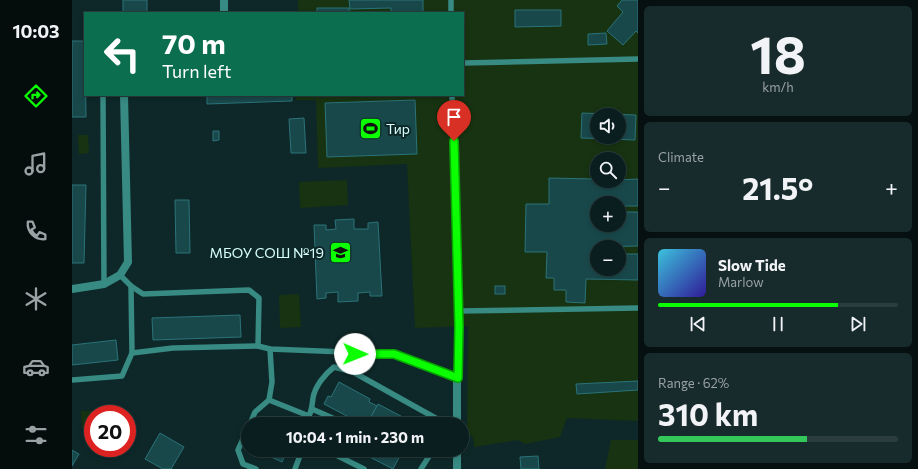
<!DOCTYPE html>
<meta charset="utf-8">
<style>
:root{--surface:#0a1e1f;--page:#182b2c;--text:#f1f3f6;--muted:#99a2a4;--line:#2a3c3d;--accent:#0bff02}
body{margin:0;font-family:Commissioner,sans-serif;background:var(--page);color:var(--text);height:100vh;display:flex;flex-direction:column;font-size:15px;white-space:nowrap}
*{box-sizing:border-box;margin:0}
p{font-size:13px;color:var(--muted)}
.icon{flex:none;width:22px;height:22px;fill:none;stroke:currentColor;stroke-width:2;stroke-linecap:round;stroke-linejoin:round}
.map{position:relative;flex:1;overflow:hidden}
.details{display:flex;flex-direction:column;gap:6px;padding:6px;background:#061011;width:280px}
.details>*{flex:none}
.guide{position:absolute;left:12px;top:12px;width:380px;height:84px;border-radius:0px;box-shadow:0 2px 6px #0003,0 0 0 1px var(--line);background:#0b6e4f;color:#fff;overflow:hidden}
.fabs{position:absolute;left:518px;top:108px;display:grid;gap:8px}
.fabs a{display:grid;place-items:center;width:36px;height:36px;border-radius:50%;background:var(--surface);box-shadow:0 2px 6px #0003,0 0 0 1px var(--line);font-size:20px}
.speed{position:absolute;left:12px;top:405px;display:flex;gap:8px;font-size:20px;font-weight:700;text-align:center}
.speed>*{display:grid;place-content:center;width:52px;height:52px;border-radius:50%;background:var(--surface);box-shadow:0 2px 6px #0003,0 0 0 1px var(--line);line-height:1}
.speed .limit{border:6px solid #d22;background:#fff;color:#111}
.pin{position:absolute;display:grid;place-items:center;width:34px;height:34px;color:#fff;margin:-41px -17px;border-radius:50% 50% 50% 0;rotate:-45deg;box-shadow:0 0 4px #0007}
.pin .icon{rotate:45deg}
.me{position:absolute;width:44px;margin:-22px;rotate:91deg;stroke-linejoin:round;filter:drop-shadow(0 0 3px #0008)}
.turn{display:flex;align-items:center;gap:14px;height:84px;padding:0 12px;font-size:18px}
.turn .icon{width:52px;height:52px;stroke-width:2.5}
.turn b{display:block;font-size:28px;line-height:34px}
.big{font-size:30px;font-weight:700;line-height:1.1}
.details .card{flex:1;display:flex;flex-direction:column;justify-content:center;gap:6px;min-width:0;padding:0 14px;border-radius:6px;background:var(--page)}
.details .dial{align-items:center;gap:0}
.dial b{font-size:52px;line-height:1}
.song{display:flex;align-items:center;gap:12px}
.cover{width:48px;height:48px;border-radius:6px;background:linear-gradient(135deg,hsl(190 70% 55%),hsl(250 70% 35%))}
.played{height:4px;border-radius:2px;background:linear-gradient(90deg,var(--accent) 75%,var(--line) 75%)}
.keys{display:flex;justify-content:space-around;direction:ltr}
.heat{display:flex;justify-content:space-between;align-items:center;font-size:22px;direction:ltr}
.charge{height:6px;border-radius:3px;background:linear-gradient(90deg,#34c759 62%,var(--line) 0)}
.trip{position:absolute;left:169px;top:417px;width:228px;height:40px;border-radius:20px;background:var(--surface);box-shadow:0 2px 6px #0003,0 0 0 1px var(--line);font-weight:700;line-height:40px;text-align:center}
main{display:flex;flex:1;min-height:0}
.tabs{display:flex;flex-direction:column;width:72px;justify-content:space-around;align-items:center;background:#040c0c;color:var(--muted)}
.tabs .icon{width:28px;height:28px}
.tabs .current{color:var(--accent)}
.tabs b{font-size:18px;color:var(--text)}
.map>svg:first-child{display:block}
</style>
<main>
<nav class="tabs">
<b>10:03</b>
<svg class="icon current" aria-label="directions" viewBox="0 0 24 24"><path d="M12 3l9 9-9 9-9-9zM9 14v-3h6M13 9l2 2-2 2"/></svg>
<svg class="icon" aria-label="music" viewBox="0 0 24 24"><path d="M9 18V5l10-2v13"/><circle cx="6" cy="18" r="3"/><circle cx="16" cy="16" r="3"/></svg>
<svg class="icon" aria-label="phone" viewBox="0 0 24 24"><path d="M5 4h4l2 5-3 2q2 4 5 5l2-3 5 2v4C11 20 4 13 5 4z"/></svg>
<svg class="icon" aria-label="climate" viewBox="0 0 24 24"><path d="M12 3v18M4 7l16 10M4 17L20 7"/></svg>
<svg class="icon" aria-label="car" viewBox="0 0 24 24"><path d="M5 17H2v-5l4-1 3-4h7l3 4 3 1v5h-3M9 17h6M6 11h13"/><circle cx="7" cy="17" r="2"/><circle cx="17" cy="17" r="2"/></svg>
<svg class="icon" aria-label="filters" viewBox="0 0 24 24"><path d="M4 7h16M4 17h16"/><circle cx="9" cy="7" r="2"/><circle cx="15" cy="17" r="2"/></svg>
</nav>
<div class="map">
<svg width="566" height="469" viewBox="0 0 566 469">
<rect width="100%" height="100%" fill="#0e2829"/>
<g fill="#173311" fill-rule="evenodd">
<path d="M226 0H566V421L495 418 488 437 453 444 446 440 402 447 401 437 395 435 396 326 343 328 335 164 246 168 244 100H224V95H391V13H226ZM525 115H547V137H525ZM525 159H547V181H525ZM525 203H547V225H525ZM525 247H547V269H525Z"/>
<polygon points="6,135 16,135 17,153 7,154"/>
<polygon points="275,180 276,205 228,208 227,182"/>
<polygon points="227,294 229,327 208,328 207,295"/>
<polygon points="9,411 26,411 26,414 21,414 21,427 10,428"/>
<polygon points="539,440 566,440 566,469 533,469"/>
</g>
<g fill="#19484b" stroke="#2a7379" fill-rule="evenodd">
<rect x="51" y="0" width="24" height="13"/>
<polygon points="277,0 351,0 351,13 319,13 319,8 278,9"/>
<polygon points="550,0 566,0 566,33 564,31 551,45 535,31 551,12 545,6"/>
<rect x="245" y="8" width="32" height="5"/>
<polygon points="443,10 489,10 489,26 443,27"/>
<polygon points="534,33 535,44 516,45 516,34"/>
<polygon points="0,41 13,41 14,117 0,117"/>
<polygon points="135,95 220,95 220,101 135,104"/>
<polygon points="343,100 345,154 255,157 253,103"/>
<path d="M510 113 564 115 563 140 509 138ZM525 115H547V137H525Z"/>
<polygon points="232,118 234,153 219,153 217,119"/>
<polygon points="141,131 147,131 147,140 141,141"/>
<polygon points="477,178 525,179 525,181 566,179 566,206 547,206 547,203 525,203 525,225 547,225 547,212 566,212 566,246 525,247 525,269 547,269 547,254 566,254 566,280 514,279 513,303 494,302 494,290 482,290 482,278 474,278 475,252 453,252 454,204 477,204"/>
<polygon points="0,185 14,185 12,263 0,263"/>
<polygon points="103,200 117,200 118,253 104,253"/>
<polygon points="282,219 282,229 296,229 296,223 306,222 310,296 298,296 298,292 286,293 286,301 266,302 266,292 254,293 254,298 245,299 242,225 254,225 254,230 264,229 263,220"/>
<rect x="423" y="286" width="10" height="8"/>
<polygon points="168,315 169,337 81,340 80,318"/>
<polygon points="44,340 46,360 0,365 0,345"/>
<polygon points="566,381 566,390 505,394 504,384"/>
<polygon points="267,382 298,399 297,402 305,406 295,424 290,424 252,404 256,396 259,397"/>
<polygon points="306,404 344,424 295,424"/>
<polygon points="88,433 112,447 99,469 91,469 73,459"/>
<polygon points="0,450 7,454 0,466"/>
<polygon points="184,450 215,450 210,462"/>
<polygon points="284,450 331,450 321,469"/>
<polygon points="466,456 467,469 449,469 448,457"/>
</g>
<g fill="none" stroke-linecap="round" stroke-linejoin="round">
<g stroke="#378b83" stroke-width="5.5">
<polyline points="379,0 379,13"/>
<polyline points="391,63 566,59"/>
<polyline points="31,95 32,284"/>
<polyline points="59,286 71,294 177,290 187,298 186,346"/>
<polyline points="386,311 566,308"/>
<path d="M198 349 200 382 197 400 237 416C240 410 240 405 241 398 243 386 253 374 262 367L281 372 367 420 366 424"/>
<polyline points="60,353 101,348 186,346 198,349 322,354 385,378 387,326 380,95"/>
<polyline points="0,380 50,376 60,353 59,286 48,275"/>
<polyline points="240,409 274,424"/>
<polyline points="178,424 183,412 197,400"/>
<polyline points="236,424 237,416"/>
<polyline points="176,428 166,450 171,464 184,469"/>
<polyline points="269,450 266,456 292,469"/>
<polyline points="223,469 230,450"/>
<polyline points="349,469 361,450"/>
</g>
<g stroke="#378b83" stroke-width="8">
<polyline points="152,13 152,0"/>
<polyline points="0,289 32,284 48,275 56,262 52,95"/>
<polyline points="385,424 385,378"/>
<polyline points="385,469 385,450"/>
</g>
</g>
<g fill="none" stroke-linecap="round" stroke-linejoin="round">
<defs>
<polyline id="route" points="283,354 322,354 386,378 387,326 382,141"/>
</defs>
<use href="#route" stroke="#07a601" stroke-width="10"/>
<use href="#route" stroke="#0bff02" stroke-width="7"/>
</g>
<defs>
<symbol id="stadium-square" viewBox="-11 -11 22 22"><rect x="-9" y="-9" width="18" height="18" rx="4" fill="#0bff02" stroke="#0e2829"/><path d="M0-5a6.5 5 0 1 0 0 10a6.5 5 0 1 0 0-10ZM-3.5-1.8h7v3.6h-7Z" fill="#111"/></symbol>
<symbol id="school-square" viewBox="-11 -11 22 22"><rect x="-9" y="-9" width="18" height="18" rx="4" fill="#0bff02" stroke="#0e2829"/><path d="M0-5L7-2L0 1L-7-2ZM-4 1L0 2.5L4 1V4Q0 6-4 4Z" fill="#111"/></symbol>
</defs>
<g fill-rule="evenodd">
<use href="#stadium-square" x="286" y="116" width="25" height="25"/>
<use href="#school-square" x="256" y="240" width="25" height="25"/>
</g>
<g text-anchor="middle" stroke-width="4" stroke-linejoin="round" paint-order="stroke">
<g font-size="14" fill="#d6fffe" stroke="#0e2829" text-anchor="start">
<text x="314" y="134">Тир</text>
<text x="252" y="258" text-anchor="end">МБОУ СОШ №19</text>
</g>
</g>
</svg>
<div class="fabs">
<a><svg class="icon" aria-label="sound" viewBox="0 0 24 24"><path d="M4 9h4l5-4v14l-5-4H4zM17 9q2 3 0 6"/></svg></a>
<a><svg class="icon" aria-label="search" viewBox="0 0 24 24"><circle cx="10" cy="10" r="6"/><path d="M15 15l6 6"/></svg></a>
<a>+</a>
<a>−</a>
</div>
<div class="speed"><div class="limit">20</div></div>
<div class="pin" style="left:382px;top:141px;background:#d93025"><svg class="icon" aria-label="arrive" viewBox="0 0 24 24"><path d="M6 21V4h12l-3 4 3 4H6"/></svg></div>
<svg class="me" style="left:283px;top:354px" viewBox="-20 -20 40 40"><circle r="19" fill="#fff"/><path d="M0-13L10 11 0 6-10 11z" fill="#0bff02"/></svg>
<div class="trip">10:04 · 1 min · 230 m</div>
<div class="guide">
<div class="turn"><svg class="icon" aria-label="left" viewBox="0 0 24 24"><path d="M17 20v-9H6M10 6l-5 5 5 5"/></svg><div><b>70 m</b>Turn left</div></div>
</div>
</div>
<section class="details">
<div class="card dial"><b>18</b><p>km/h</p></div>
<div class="card"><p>Climate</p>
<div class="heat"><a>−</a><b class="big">21.5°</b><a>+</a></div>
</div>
<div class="card">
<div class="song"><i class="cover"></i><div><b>Slow Tide</b><p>Marlow</p></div></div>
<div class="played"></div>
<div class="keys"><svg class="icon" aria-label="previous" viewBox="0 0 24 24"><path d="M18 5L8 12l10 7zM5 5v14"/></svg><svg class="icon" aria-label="pause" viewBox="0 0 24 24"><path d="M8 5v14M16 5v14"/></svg><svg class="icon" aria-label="next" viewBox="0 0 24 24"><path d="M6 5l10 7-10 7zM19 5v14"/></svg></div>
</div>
<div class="card"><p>Range · 62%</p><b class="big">310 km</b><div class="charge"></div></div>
</section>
</main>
